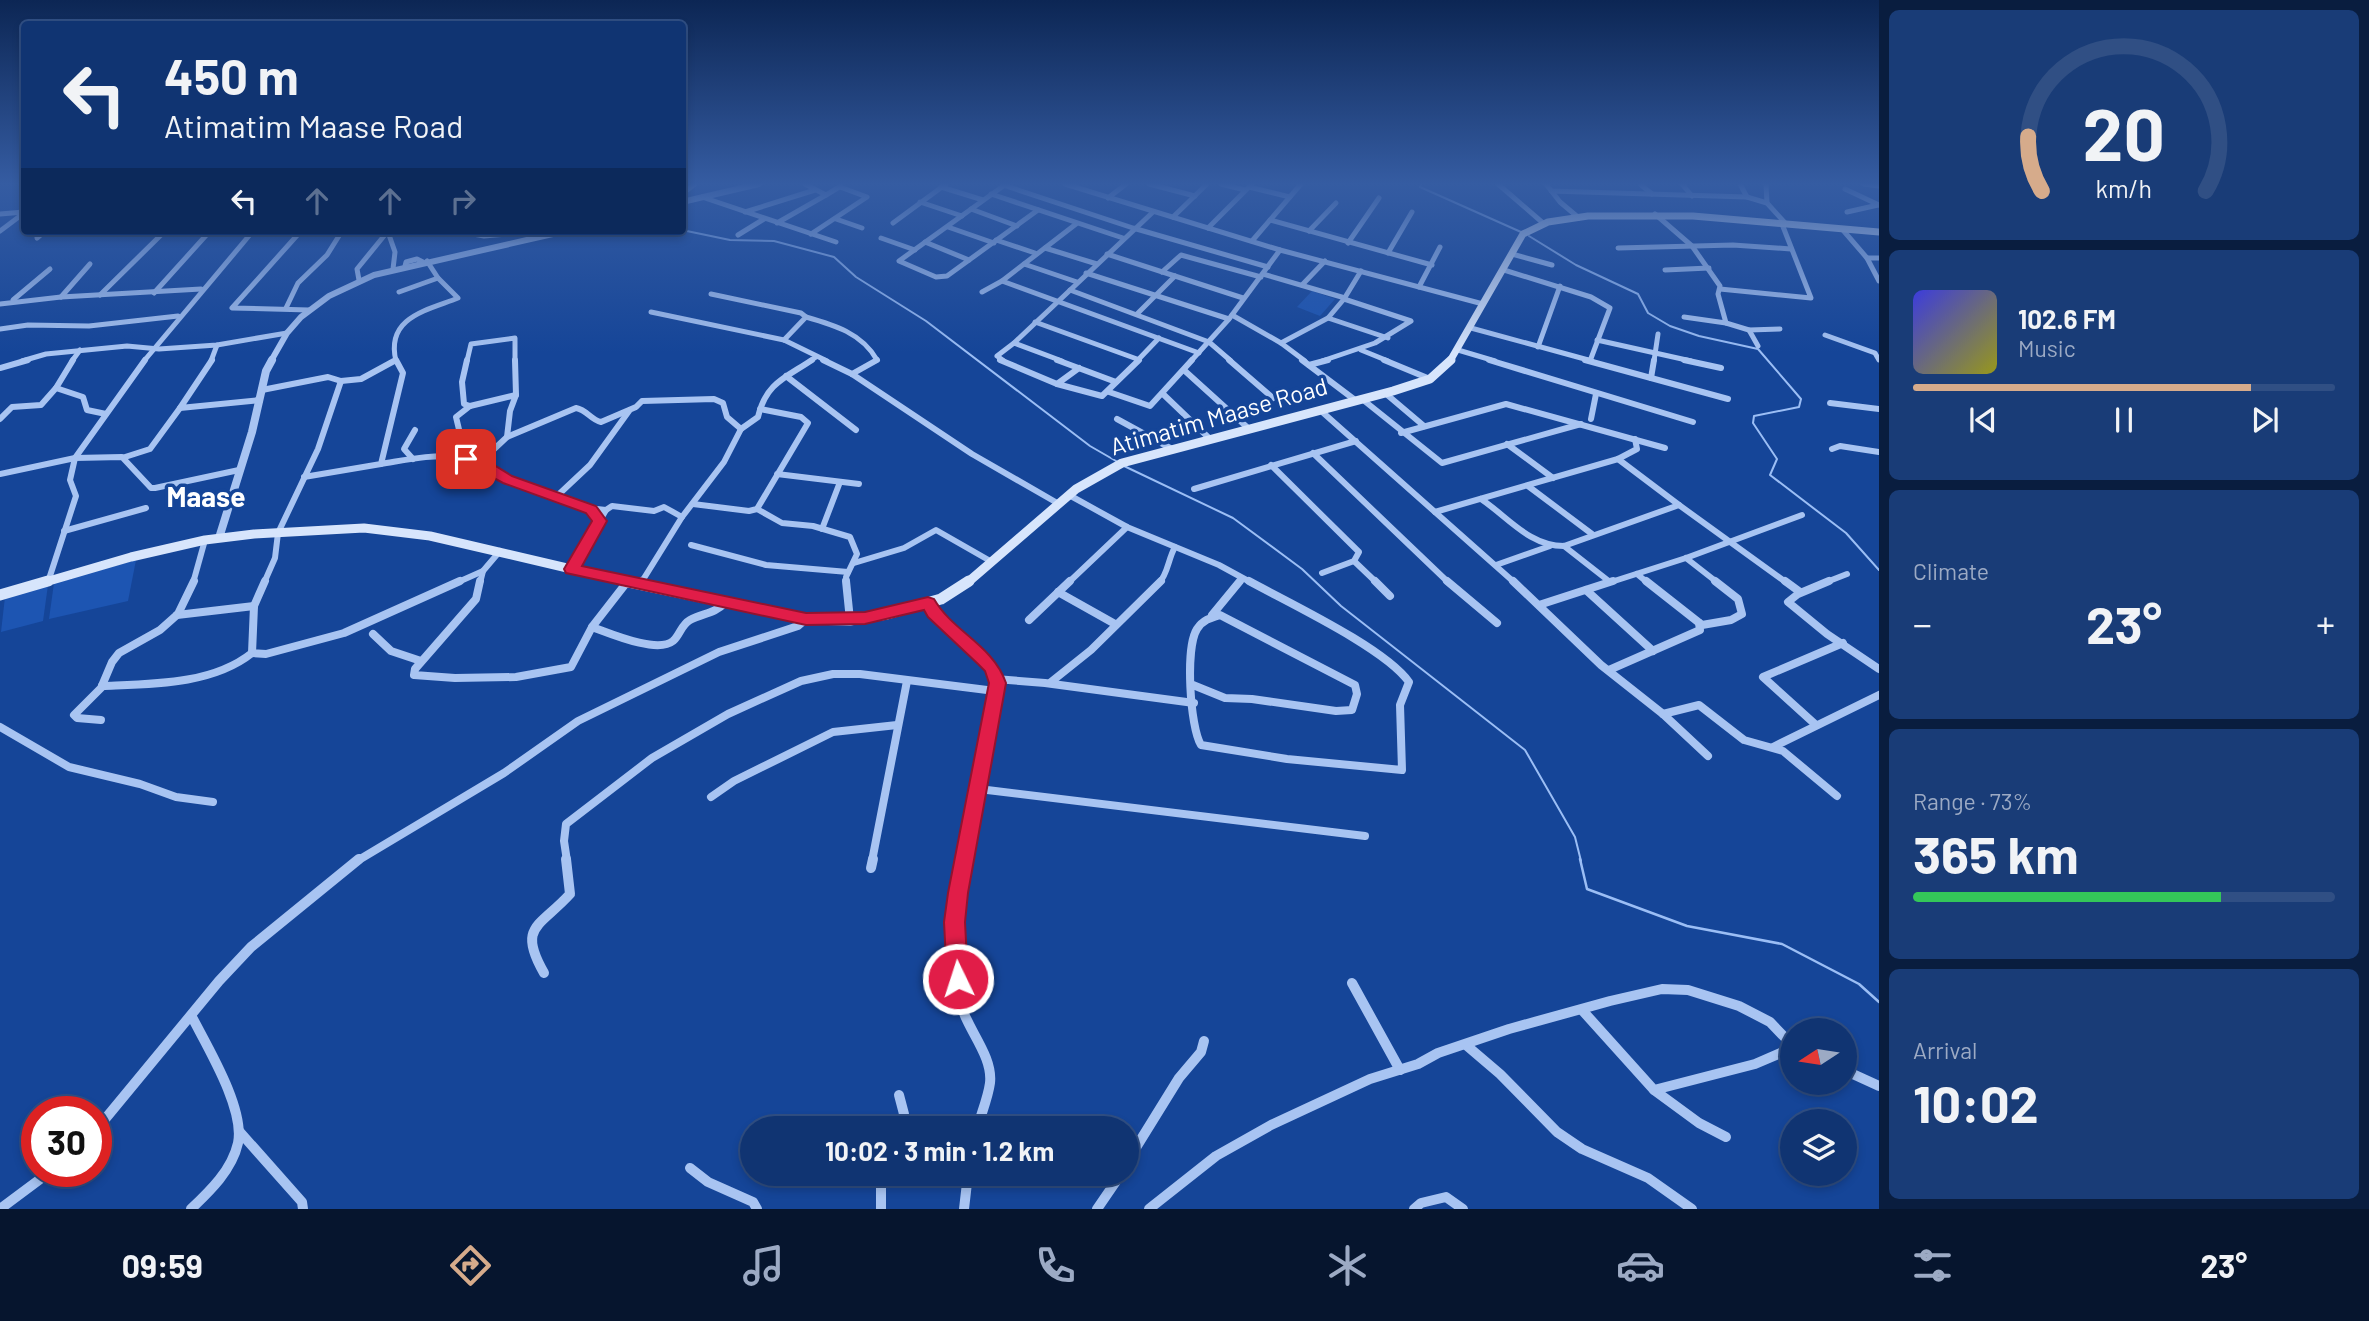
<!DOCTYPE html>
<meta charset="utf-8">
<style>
:root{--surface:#103472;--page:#193c77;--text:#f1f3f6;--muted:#9caac4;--line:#304f84;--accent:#d6ab8b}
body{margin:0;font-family:Barlow,sans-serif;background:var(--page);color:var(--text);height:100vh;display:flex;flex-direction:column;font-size:26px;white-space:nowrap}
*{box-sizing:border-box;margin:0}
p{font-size:23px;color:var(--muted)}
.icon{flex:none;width:38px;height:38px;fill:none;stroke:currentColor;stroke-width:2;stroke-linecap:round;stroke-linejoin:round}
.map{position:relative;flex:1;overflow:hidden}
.panel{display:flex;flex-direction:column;gap:10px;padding:10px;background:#091d3f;width:490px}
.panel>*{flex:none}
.banner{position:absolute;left:21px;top:21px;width:665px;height:214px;border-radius:7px;box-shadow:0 4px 10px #0003,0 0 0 2px var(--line);background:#103472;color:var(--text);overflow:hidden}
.needle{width:46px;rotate:258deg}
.buttons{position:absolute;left:1780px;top:1018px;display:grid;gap:14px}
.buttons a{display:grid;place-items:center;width:77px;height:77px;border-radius:50%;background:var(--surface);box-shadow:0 4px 10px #0003,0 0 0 2px var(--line);font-size:35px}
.speed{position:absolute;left:21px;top:1096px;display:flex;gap:14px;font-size:35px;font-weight:700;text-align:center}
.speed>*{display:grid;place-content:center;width:91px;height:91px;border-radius:50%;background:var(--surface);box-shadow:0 4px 10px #0003,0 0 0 2px var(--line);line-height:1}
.speed .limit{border:10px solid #d22;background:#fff;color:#111}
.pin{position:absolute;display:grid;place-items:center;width:60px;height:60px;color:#fff;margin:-30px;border-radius:14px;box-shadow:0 4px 10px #0006}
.me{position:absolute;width:77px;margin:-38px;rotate:356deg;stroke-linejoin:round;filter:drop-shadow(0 0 5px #0008)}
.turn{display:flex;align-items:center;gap:24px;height:147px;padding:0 28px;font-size:32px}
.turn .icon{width:91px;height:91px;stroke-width:2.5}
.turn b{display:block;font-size:49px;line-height:60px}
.lanes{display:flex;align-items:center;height:66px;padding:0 28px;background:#0003;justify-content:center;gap:35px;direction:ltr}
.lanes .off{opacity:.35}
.big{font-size:52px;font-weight:700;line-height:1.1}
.panel .widget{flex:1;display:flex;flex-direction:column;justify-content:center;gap:10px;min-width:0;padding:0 24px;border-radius:10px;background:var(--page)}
.panel .dial{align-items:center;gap:0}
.dial svg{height:182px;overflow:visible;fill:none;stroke:var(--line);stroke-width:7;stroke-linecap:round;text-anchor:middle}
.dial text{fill:var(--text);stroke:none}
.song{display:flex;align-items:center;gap:21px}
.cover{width:84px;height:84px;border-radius:10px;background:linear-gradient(135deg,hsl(240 70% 55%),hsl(60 70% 35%))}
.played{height:7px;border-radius:4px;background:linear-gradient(90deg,var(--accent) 80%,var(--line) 80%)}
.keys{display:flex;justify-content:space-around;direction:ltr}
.heat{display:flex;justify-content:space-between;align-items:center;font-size:38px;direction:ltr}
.charge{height:10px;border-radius:5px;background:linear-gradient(90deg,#34c759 73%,var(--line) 0)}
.trip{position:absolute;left:740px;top:1116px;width:399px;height:70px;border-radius:35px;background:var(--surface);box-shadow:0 4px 10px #0003,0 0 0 2px var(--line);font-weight:700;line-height:70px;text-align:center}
.tab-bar{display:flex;height:112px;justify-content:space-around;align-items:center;background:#06152e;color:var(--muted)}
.tab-bar .icon{width:49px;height:49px}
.tab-bar .on{color:var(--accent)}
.tab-bar b{font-size:32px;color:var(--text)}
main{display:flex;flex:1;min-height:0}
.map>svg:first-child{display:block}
</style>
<main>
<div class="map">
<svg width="1879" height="1209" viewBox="0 0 1879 1209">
<rect width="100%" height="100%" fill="#154598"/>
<g fill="#1d55b2">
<polygon points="1312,291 1335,299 1320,316 1297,307"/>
<polygon points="136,560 128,601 49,619 54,583"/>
<polygon points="48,585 43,621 1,632 5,597"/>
</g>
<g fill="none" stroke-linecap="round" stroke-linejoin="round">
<g stroke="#9bbef5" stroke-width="2">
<polyline points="1421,184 1420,187 1521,232"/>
<polyline points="682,230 730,240 774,241 834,257 856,277 926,321 1090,446 1116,461"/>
<polyline points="1529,236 1576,265 1638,294 1648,313 1670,326 1699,336 1758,349 1801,399 1799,407 1754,416 1753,423 1777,459 1770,475 1846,533 1879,570"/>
<polyline points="1124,466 1233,518 1302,569 1341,606 1525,750 1575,837 1581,861"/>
</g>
<polyline stroke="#9bbef5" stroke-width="2.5" points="1580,859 1587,889 1687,926 1782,944 1859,984 1879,1002"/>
<g stroke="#a8c4f2" stroke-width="5">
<polyline points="805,184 826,195 841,186"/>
<polyline points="1006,184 899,261 936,277 947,276 1038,210"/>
<polyline points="1065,184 1280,250 1483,304"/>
<polyline points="1149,184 1195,196"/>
<polyline points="1221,184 1245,190"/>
<polyline points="1498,184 1543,223"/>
<polyline points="1546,184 1560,202 1579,218"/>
<polyline points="1640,184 1652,194"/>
<polyline points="1682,184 1692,196"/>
<polyline points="1740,184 1747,197"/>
<polyline points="1766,184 1767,203"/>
<polyline points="1864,184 1879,186"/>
<polyline points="1003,185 1133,228 1268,267"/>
<polyline points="941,187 983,200"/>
<polyline points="1249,187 1290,197"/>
<polyline points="1845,189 1879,205"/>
<polyline points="1551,191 1747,197 1767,203 1786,224"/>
<polyline points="682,194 695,184"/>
<polyline points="991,194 1123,238"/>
<polyline points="702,197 836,242"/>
<polyline points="1108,198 1126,184"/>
<polyline points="920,202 962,216"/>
<polyline points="971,209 1017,226"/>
<polyline points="745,212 815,190"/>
<polyline points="1847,212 1878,205"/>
<polyline points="0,214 24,212"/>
<polyline points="1655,214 1692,246 1720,286 1718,294 1726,323 1684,317"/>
<polyline points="1173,217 1207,184"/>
<polyline points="836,219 862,228"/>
<polyline points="1270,220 1432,265"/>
<polyline points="777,223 826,195"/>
<polyline points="893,223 946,184"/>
<polyline points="948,227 994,243"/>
<polyline points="1208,228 1252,184"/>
<polyline points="1842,229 1867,258 1879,281"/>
<polyline points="0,231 24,213"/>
<polyline points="301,231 232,308 309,310"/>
<polyline points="391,231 388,232 395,252 393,269"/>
<polyline points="457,231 484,236 539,231"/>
<polyline points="1309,231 1336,203"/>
<polyline points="208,233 267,231"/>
<polyline points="811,234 867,197 840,187"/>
<polyline points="738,235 764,219"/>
<polyline points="37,238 45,231"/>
<polyline points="881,238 915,250"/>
<polyline points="996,240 1035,253"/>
<polyline points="1252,241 1301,184"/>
<polyline points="925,242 969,260"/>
<polyline points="1348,243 1379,198"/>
<polyline points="1045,248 1097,264"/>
<polyline points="1618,248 1733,245 1791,249"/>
<polyline points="1388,253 1412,212"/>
<polyline points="1107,254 1243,298"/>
<polyline points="1512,254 1552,265"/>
<polyline points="1867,258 1879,258"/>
<polyline points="1024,264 1077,282"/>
<polyline points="405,266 406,262 417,259 423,262"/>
<polyline points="1504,270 1591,297 1610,308 1590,361"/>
<polyline points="1665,270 1709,268"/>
<polyline points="1162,272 1181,255 1261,277"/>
<polyline points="1086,273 1229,319"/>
<polyline points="1263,274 1345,298"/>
<polyline points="359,280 357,269 388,231"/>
<polyline points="1002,281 1199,353"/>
<polyline points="1302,285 1325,261"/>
<polyline points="1419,287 1440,247"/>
<polyline points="1720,289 1811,298 1782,224"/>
<polyline points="1070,290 1209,342 1231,361"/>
<polyline points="399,292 438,278"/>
<polyline points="982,292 1002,281 1076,224"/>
<polyline points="154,293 210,231"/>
<polyline points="711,294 801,313 806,317 784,340"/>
<polyline points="100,295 165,231"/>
<polyline points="61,297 90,264"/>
<polyline points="13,300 50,269"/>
<polyline points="0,304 61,297 201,289"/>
<polyline points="286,308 298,283 327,255 342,231"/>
<polyline points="651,312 784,340 827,361"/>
<polyline points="1137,314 1175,276"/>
<polyline points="1232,315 1281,343 1305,361"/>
<path d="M806 317C834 325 862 333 877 360L875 361"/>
<polyline points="1328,318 1388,338"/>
<polyline points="1035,322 1137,359"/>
<polyline points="1726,323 1749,330 1780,329"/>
<polyline points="1471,328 1592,361"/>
<polyline points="0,329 28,325 89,326 178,316"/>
<polyline points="1749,330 1758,346"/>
<polyline points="1825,335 1875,353 1879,360"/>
<polyline points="1597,340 1691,361"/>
<polyline points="1014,343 1153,212"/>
<polyline points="1281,343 1328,318 1344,299 1361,271"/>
<polyline points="1538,347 1560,286"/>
<polyline points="1361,350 1388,361"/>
<polyline points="1458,350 1495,361"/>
<polyline points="22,361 46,354 127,346 159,349 217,345 287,333"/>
<polyline points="72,361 80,350"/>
<polyline points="144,361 253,231"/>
<polyline points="211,361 217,345"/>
<path d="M396 361C385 317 428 310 458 298L438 278 427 261"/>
<polyline points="467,361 471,344 515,338 515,361"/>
<polyline points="810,361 816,357"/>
<polyline points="1004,361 997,356 1014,343 1062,361"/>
<polyline points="1137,361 1159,338"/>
<polyline points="1191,361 1229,319 1280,250"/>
<polyline points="1322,361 1375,343 1411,321 1344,299"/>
<polyline points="1654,361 1658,334"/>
</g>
<g stroke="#a8c4f2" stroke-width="6">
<polyline points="73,360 56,388 83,397 87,410 106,414"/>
<polyline points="212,360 180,408 260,400"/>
<polyline points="467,360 462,382 464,404 470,406"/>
<polyline points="823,360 852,374 972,454 1059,504"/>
<polyline points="1000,360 1057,384"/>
<polyline points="1057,360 1116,382"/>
<polyline points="1229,360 1273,398"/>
<polyline points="1302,360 1355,400"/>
<polyline points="1384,360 1430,379"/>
<polyline points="1489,360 1693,422"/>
<polyline points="1585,360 1728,399"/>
<polyline points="1684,360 1721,368"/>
<polyline points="1309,365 1328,360"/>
<polyline points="0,368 28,360"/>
<polyline points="1079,368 1057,384 1102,396 1139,360"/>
<polyline points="1185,371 1248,428"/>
<polyline points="852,374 877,360"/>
<polyline points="786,376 856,430"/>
<polyline points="1651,378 1654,360"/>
<polyline points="262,390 328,377 341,381 361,379 394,361"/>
<polyline points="1109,392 1150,406 1192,360"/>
<polyline points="1385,393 1424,426"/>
<polyline points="1163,394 1210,439"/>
<polyline points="1362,399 1442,463 1581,424"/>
<polyline points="1830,403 1879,409"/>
<polyline points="1320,410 1515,583"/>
<polyline points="0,419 12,407 41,405 56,388"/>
<polyline points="1117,419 1172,449"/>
<polyline points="1591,419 1596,394"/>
<polyline points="1401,433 1506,404 1665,448"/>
<polyline points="507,437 510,411 516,395 515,360"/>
<polyline points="1507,444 1553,478"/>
<polyline points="1832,449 1840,446 1879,452"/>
<polyline points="1313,453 1449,583"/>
<polyline points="125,457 150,449 180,408"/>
<polyline points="458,457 462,442 456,417 470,406 516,395"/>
<polyline points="413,459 404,449 415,430"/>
<path d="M475 461 491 452 507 437 576 408C587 410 591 420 601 422L636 407 642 401 714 399 723 403 727 417 741 429"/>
<path d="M381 464C406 460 432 454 457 457 476 459 490 471 507 479 534 491 577 508 606 510"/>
<polyline points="1271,465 1359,552 1354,561 1322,573"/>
<polyline points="0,474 75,458 122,457 151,488 155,488 239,470"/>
<polyline points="777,474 859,484"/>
<polyline points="304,477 381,464 403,373 396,360"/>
<polyline points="1528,486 1592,534"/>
<polyline points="1194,489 1356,441"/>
<polyline points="1069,495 1127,527 1219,565 1252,583"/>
<polyline points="557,496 590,465 629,411"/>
<path d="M1481 499C1508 517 1529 546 1564 546L1679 505 1618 459"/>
<polyline points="693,504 749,511 757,509 808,423 801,417 760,409"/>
<polyline points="1679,505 1787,583"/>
<polyline points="757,509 782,523 813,526 850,537 857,554 846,577 847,583"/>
<polyline points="1435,512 1618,459 1637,449 1635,439"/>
<polyline points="822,529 840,482"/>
<polyline points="64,531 146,508"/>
<polyline points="691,545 766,565 848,572"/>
<polyline points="1564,546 1610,582"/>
<polyline points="1686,558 1718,583"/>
<polyline points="1354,561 1377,583"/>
<polyline points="854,563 904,548 936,530 992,562"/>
<polyline points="1496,565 1550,546"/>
<polyline points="572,569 606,510 612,506 654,511 664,507 682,517"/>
<polyline points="1637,574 1648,583"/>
<polyline points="49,579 76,496 70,480 75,458 145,360"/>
<polyline points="193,583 205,540"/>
<polyline points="264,583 275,558 278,533 318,449 341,381"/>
<polyline points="456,583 483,571"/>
<polyline points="480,583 483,571 500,551"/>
<path d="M641 583 682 517 724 462 741 429 758 417C766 383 785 378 812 360"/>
<polyline points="1068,583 1127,527"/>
<path d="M1159 583C1168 574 1168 559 1175 547"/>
<polyline points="1239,583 1242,579"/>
<polyline points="1608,583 1686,558 1802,515"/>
<polyline points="1824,583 1847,574"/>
</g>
<g stroke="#a8c4f2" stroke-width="8">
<polyline points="265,581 254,606 252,653 266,654 344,633 460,581"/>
<polyline points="480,581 476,599 415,669 414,675 455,678 516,677 571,667 592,627 627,582"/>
<polyline points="846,581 850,620"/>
<polyline points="1375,581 1390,596"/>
<polyline points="1447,581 1497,623"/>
<polyline points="1513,581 1601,665 1663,714 1708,756"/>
<polyline points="1646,581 1702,625 1731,620 1742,614 1738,599 1715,581"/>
<polyline points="1785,581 1800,592"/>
<polyline points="1829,581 1798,594 1788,602 1827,634 1879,669"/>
<polyline points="640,585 642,581"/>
<polyline points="1586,590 1653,651"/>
<polyline points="1058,592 1115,624"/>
<polyline points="928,603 934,613 992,668 997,683 966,861"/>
<polyline points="1539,605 1613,581"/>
<polyline points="177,615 254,606"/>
<polyline points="1212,615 1240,581"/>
<polyline points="1029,620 1070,581"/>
<path d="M592 627C609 633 657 654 673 641 680 635 681 625 690 620 703 613 714 614 725 603"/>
<polyline points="373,634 391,651 421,661"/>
<polyline points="1609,670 1700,630 1699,623"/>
<polyline points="995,679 1045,683 1194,703"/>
<polyline points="1051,682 1091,650 1161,581"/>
<path d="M1193 685 1225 698 1252 699 1336 711 1352 710 1357 694 1355 685 1220 615C1210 618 1203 620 1197 629 1185 648 1190 727 1201 745L1287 759 1402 770 1400 705 1409 682C1385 648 1289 603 1249 581"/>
<path d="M102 686C151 684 212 685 252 653"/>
<polyline points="1663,714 1699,705 1744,740 1783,751 1837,796"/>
<polyline points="101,720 77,718 74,715 101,688 112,662 119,653 160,630 178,614 194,581"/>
<polyline points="1816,725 1763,677 1843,643"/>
<polyline points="0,727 69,767 140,784 176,797 213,802"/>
<polyline points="1773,747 1879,695"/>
<polyline points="979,789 1365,836"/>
<polyline points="711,797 734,781 833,732 897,725"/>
<polyline points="357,861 504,773 578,721 719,652 798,626 806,619"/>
<polyline points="567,861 564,841 566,824 652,758 728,714 801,681 833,674 860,674 995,691"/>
<polyline points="872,861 907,681"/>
</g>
<g stroke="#a8c4f2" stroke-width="10">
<path d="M966 859C958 908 948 959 962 1008 969 1031 993 1057 990 1083 988 1098 981 1114 977 1129"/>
<polyline points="871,868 873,859"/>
<path d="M544 973C517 926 540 927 570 894L566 859"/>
<polyline points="1352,983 1400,1070"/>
<polyline points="1582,1010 1654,1090 1755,1064 1792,1048"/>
<polyline points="1466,1045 1500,1074 1557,1132 1582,1149 1648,1178 1692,1209"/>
<polyline points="1844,1070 1879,1086"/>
<polyline points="1654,1090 1699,1123 1726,1137"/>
<polyline points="898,1129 904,1114 899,1095"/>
<polyline points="96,1130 219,981 251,947 359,859"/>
<polyline points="239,1131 302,1202 303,1209"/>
<polyline points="1127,1162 1179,1078 1201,1052 1204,1041"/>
<polyline points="690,1168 708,1182 753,1202 757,1209"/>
<polyline points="881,1174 881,1209"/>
<polyline points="0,1209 51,1171"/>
<path d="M191 1209C210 1191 232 1170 238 1143 245 1109 208 1048 192 1017"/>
<polyline points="964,1209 968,1174"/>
<polyline points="1097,1209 1121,1174"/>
<polyline points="1149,1209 1216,1156 1271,1125 1370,1079 1418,1064 1438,1053 1509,1029 1610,1001 1662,989 1688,990 1739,1006 1770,1022 1792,1045"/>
<polyline points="1414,1209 1421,1203 1446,1197 1463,1209"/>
</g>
<g stroke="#a8c4f2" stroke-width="6">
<polyline points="682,202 759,184"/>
<polyline points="271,361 287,333 301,317 329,296 374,275 566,231"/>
</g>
<polyline stroke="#a8c4f2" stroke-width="8" points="219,538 252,432 266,371 272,360"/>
<polyline stroke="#d7e5fc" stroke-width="7" points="1450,361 1523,234 1548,222 1588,216 1693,216 1879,232"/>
<g stroke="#d7e5fc" stroke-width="9">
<polyline points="42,583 131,557 205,540 254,534 364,528 430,536 631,583"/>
<polyline points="967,583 1076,489 1122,463 1393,391 1430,379 1451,360"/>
</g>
<g stroke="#d7e5fc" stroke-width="11">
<polyline points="624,581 806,619 850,620 887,614 941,599 969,581"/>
<polyline points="0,595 48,581"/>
</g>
</g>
<linearGradient id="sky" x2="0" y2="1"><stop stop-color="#0c2654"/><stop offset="0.52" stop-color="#355ca2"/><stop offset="1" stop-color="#355ca2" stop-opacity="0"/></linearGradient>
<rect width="1879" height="353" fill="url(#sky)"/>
<path fill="#e11d48" stroke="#92132f" stroke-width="2" d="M466 455 489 462 512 476 596 506 607 521 582 566 806 613 865 612 928 597 934 599C953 632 993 645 1006 683L968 893 965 922 968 979 965 986 958 990 950 986 947 979 944 922 948 893 989 683 985 671 978 664 928 617 924 610 865 624 806 625 566 573 564 569 592 521 586 513 503 483 459 459Z"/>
<g text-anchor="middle" stroke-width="7" stroke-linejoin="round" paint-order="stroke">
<g font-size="24" fill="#fff" stroke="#154598">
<text transform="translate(1219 417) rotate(-16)" y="8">Atimatim Maase Road</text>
</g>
<g font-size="28" font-weight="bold" fill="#fff" stroke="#154598">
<text x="206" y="507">Maase</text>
</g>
</g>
</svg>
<div class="buttons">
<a><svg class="needle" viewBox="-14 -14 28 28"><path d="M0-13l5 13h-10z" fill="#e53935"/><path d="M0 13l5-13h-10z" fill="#9caac4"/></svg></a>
<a><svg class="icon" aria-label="layers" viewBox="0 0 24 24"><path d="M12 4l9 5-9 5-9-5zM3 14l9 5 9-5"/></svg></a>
</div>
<div class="speed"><div class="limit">30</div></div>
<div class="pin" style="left:466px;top:459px;background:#d93025"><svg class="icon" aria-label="arrive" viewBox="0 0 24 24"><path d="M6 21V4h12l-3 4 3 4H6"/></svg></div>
<svg class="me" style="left:958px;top:979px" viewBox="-20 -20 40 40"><circle r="17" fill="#e11d48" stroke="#fff" stroke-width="3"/><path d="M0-11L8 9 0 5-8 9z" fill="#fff"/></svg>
<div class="trip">10:02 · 3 min · 1.2 km</div>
<div class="banner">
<div class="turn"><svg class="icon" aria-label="left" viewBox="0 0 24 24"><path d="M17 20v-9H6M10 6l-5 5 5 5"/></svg><div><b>450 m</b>Atimatim Maase Road</div></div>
<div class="lanes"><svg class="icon" aria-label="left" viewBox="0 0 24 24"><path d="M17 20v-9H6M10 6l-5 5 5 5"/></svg><svg class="icon off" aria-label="ahead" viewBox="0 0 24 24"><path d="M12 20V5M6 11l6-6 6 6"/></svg><svg class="icon off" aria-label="ahead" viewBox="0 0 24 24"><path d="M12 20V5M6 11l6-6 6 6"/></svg><svg class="icon off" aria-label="right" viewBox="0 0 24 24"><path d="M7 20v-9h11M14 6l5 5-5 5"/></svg></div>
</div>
</div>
<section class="panel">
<div class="widget dial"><svg viewBox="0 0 100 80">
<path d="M14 69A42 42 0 1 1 86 69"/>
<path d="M14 69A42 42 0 0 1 8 45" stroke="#d6ab8b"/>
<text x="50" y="56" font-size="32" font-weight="700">20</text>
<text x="50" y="72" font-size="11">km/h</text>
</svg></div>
<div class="widget">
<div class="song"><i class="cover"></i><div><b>102.6 FM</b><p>Music</p></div></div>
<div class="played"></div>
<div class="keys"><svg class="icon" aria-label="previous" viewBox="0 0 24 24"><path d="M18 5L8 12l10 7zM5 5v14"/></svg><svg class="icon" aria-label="pause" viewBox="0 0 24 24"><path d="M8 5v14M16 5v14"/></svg><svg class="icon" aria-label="next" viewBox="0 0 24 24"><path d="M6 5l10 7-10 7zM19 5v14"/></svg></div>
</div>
<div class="widget"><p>Climate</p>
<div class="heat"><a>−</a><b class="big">23°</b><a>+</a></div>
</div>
<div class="widget"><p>Range · 73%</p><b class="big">365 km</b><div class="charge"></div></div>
<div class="widget"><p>Arrival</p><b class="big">10:02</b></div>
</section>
</main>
<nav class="tab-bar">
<b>09:59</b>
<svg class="icon on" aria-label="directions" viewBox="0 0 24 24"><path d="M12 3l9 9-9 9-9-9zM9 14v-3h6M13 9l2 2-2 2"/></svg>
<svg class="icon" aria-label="music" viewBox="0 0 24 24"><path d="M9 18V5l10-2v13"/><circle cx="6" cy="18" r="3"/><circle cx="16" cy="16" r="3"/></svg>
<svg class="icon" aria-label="phone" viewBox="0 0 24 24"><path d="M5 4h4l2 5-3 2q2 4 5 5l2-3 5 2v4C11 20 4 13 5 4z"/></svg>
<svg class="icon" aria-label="climate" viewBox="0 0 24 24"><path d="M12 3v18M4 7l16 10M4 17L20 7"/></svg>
<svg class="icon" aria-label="car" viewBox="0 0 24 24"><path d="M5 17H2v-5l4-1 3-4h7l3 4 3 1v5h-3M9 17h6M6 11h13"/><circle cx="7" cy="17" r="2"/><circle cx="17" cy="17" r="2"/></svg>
<svg class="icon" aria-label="filters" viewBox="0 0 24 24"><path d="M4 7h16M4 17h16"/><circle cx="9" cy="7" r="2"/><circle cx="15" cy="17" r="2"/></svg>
<b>23°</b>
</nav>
